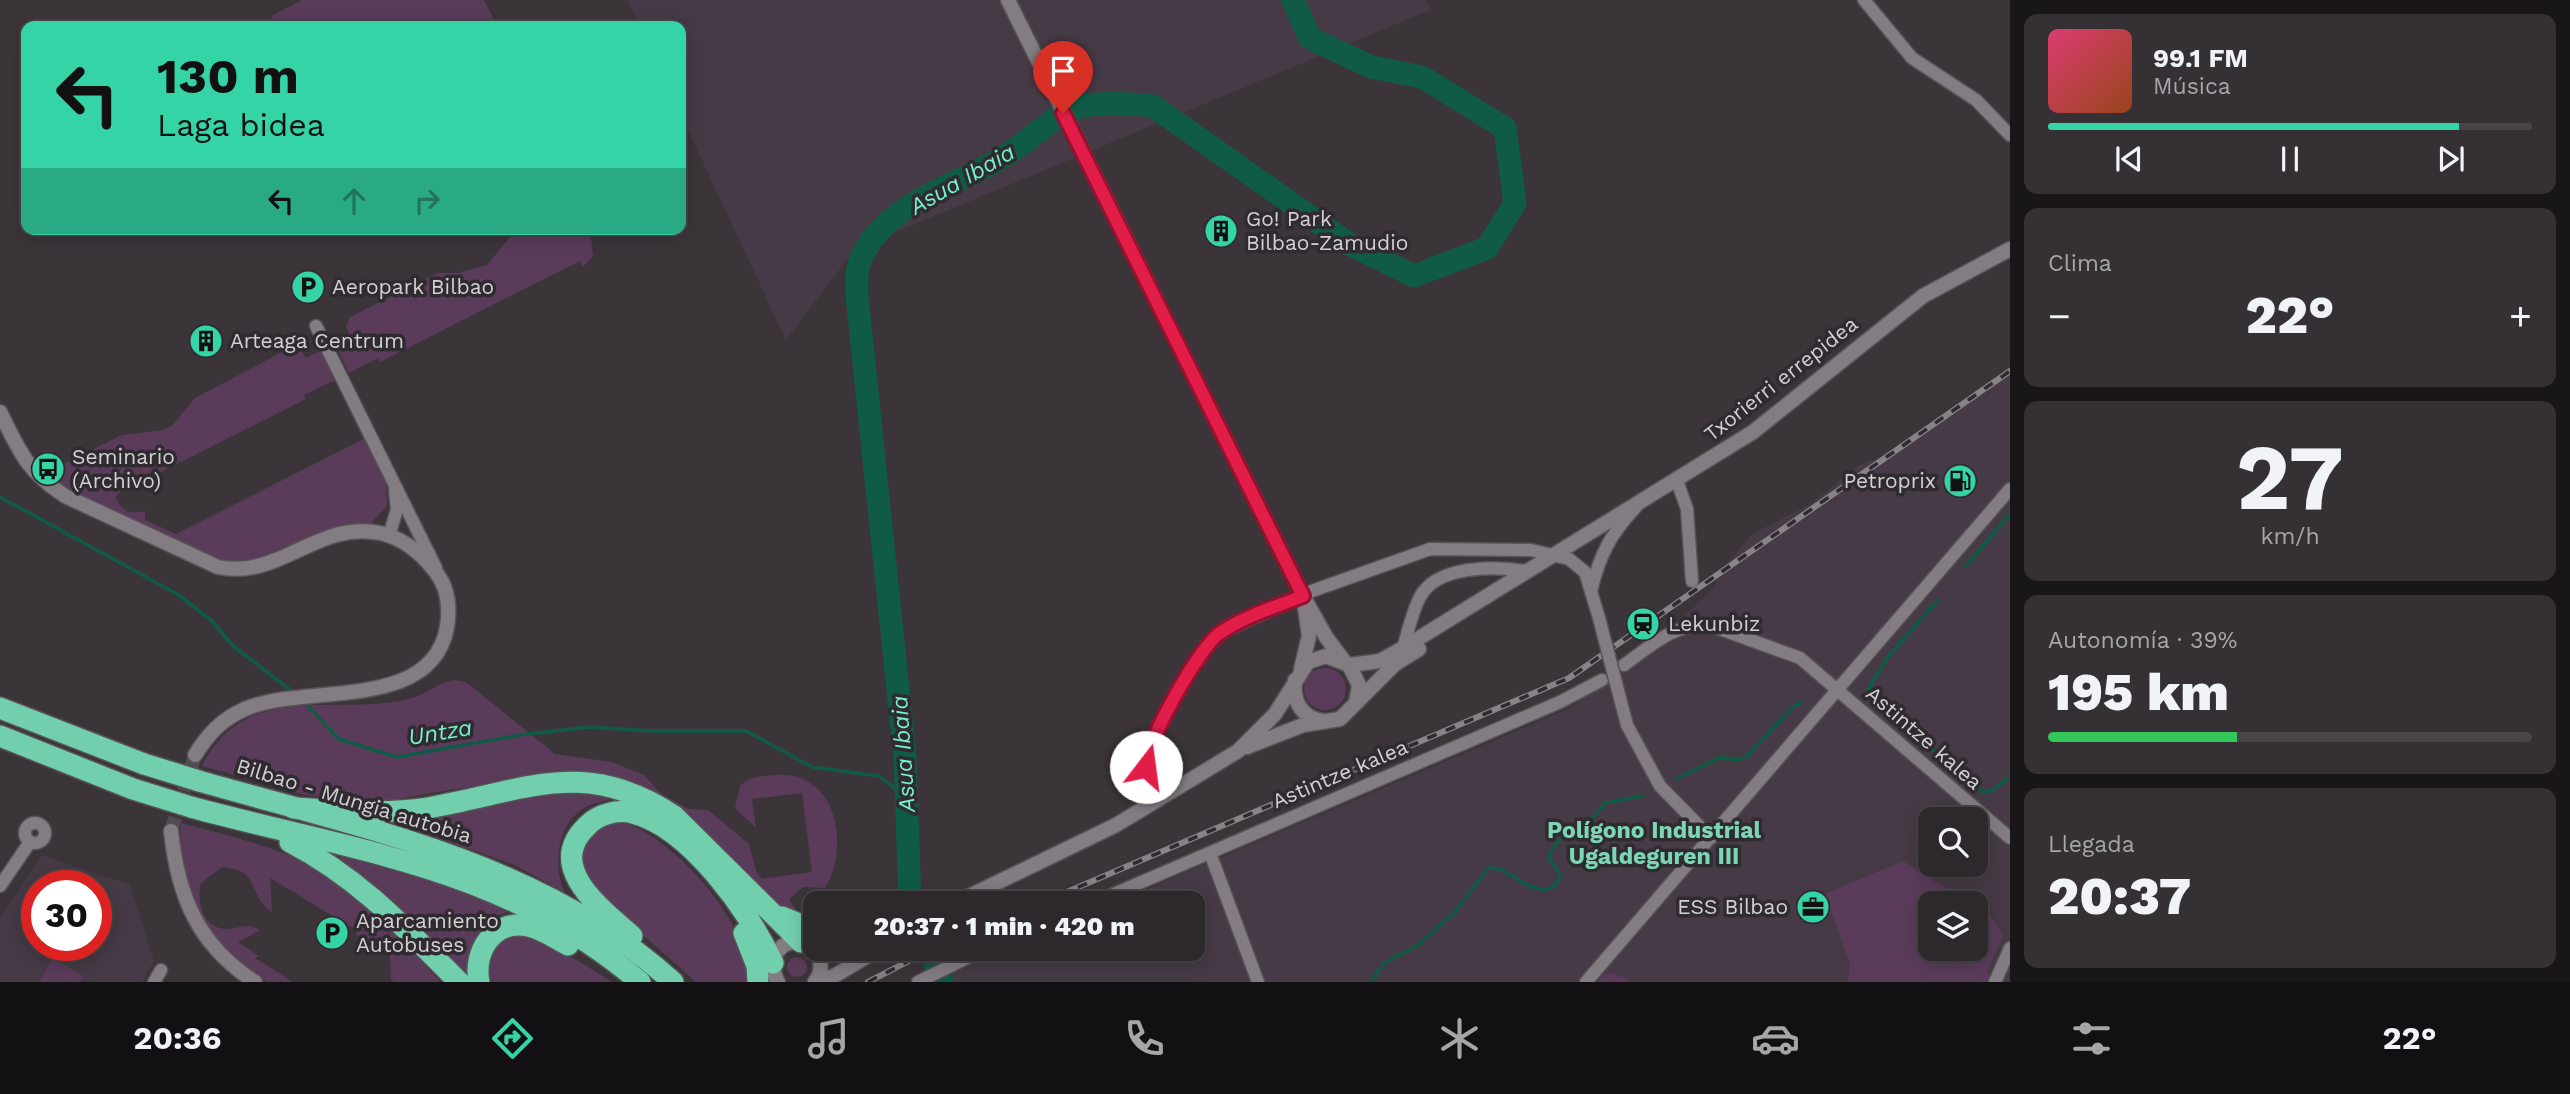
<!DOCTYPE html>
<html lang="es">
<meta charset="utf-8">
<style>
:root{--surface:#2c282c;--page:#343034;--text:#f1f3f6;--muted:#a6a6a9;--line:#484448;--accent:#35d4a7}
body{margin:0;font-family:"Work Sans",sans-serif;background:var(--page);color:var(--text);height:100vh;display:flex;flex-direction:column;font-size:26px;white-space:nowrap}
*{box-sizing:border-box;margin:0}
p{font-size:23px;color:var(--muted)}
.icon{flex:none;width:38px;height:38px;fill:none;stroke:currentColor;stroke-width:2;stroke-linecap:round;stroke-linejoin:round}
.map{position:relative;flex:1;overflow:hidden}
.side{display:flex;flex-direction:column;gap:14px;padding:14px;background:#181618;width:560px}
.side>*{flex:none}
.top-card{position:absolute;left:21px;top:21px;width:665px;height:214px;border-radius:14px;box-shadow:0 4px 18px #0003,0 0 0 2px var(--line);background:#35d4a7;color:#111;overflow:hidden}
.buttons{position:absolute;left:1918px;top:807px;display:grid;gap:14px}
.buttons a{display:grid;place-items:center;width:70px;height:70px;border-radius:14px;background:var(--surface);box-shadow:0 4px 18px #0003,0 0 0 2px var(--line);font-size:35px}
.speed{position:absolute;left:21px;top:870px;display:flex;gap:14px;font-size:35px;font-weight:700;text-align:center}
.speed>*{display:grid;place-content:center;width:91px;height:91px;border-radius:50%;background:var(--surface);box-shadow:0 4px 18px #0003,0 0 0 2px var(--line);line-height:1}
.speed .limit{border:10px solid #d22;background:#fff;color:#111}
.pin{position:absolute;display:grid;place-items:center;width:60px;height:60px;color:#fff;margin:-72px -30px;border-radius:50% 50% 50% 0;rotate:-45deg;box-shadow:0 0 7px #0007}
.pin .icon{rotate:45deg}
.me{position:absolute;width:77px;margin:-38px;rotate:15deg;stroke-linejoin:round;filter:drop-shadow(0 0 5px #0008)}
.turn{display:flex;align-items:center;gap:24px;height:147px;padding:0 21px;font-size:32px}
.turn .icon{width:91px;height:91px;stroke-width:2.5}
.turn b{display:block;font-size:49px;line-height:60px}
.lanes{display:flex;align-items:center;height:66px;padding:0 21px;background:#0003;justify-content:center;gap:35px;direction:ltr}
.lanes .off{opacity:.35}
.big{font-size:52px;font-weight:800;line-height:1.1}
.side .card{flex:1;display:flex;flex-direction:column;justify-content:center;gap:10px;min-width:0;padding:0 24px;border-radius:14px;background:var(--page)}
.side .dial{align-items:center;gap:0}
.dial b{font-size:91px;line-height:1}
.song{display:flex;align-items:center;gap:21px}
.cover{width:84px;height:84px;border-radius:10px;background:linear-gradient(135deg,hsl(340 70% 55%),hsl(20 70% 35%))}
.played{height:7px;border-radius:4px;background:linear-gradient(90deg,var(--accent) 85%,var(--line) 85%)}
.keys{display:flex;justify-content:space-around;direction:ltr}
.heat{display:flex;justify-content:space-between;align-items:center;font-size:38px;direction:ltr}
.charge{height:10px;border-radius:5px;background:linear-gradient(90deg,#34c759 39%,var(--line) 0)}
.trip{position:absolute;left:803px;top:891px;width:402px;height:70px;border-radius:14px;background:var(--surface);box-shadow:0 4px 18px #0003,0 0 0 2px var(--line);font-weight:800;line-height:70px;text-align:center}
.tabs{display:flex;height:112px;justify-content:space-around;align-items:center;background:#121012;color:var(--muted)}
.tabs .icon{width:49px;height:49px}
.tabs .current{color:var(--accent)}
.tabs b{font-size:32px;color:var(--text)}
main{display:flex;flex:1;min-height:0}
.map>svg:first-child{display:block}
</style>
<main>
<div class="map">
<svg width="2010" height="982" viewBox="0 0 2010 982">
<rect width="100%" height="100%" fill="#3b353a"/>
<g fill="#453a45" fill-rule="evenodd">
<polygon points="627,0 1426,0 1430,10 855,249 786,340 681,115 681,26 639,26"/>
<path d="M2010 375V982L1987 973 1896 982H946L944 976 1009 949 1194 948V903H1115L1568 709 1643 657 1712 589 1725 566 1752 534 1809 505 1861 464 1886 456ZM1930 819H1976V864H1930ZM1930 903H1976V948H1930Z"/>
<path d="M42 855 130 885 154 961 142 982H0V917ZM37 886H96V945H37Z"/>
</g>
<g fill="#5a3c5a">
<polygon points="303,0 484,0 497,26 277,26 271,16"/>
<polygon points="525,229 590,229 593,256 583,267 580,261 380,362 378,358 349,373 335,344 350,336 346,326 350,317 438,273 458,273 487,265 510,237"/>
<path d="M290 348 300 349 306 358 320 351 335 380 304 395 306 399 117 494 116 499C123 512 131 514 145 511V520L176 534 364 439 386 482 387 506 371 523 323 531 261 561H218L63 487 55 474 57 467 122 435 163 430 172 426 195 398Z"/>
<circle cx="1325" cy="689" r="21"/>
<path d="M453 680 466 682 555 754 612 762 644 775 660 793 688 809 708 810 749 844 756 871 762 879 812 872 802 793 752 799 756 828 735 808 740 786C750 776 762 776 776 775 836 770 851 845 825 888L803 887 789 899 811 933 800 931 673 808 543 774 391 800 352 801 305 795 202 766C247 678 335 717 409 699 426 695 436 684 453 680Z"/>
<path d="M521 791 586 792 612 797C604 803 594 802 586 807 557 822 552 866 565 893L515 865 388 820Z"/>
<path d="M619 821C665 832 727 901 742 945 747 957 749 970 752 982H696C673 960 589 892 582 867 575 843 599 826 619 821Z"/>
<path d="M181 823C231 836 282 848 328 874 371 899 407 945 440 982H395L391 980 390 956 357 936 356 930 270 878 272 912C246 894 262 870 222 867L201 883C196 902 203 930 228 929 241 928 247 923 260 930L238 942 259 956 255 958 293 982H267L260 978C206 937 176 893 181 823Z"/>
<path d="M340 856C396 872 456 883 507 912 473 923 472 951 471 982L340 861Z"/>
<polygon points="1903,861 1969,903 1930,903 1930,948 1976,948 1976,907 1990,916 2003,935 1987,973 2006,982 1848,982 1850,964 1825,894"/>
<path d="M515 931 561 950 612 982H488C486 955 494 947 515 931Z"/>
<circle cx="797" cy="967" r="10"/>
<polygon points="53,958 83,976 80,982 39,982"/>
<polygon points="1608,973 1624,977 1630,982 1595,982"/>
</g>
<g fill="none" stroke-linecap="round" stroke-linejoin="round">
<g stroke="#0f5b46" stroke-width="3.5">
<polyline points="0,497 177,594 211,620 232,645 293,692"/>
<polyline points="1966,566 2010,514"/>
<polyline points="304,702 339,739 397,757 520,735 589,727 650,731 746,731 812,767 879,776 908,799"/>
<polyline points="1877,702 1866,693 1887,658 1938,600"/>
<polyline points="1900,721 1982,791 1991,791 2010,777"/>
<polyline points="1676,779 1721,757 1737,760 1747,756 1793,707 1802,702"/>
<path d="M1371 982 1384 963 1417 946 1455 912 1488 868C1512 866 1525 895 1551 888L1559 880V873L1549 858C1552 842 1572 827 1588 824L1605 803 1643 796"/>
</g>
<g stroke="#0f5b46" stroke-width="23">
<path d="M910 903 905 757 857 296C857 286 856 274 859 264 881 201 962 186 1011 152 1034 137 1051 117 1078 108 1102 100 1129 104 1153 106L1349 244 1414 276 1487 248 1515 203 1505 128 1422 77 1371 67 1310 38 1293 0"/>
<polyline points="929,948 942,982"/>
</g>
<polyline stroke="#524c51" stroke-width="14" stroke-dasharray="14 7" stroke-linecap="butt" points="171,831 195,755"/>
<defs>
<g id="minor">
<polyline points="1864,0 1912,58 1976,100 2010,135"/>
<polyline points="316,326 436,568"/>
<polyline points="1677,481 1687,509 1692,581"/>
<polyline points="389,536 397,509 395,490"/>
<path d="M1591 591C1600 554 1610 535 1636 507"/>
<path d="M1403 648C1408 632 1412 612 1420 597 1437 565 1494 566 1525 571"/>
<path d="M1624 665C1651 646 1674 623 1709 625L1800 658 2010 838"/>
<polyline points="1627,725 1660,786 1711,838"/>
<polyline points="1160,799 1146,767 1146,755 1152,738 1206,645 1220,633 1312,591 1430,549 1531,550 1569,559 1585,572 1599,618"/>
<circle cx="35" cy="833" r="10"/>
<polyline points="1210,853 1258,982"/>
<polyline points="0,886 30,842"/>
<polyline points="1093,903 1560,702 1602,680"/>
<polyline points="154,982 161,970"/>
<polyline points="918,982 987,948"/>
<polyline points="1586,982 2010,489"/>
<polyline points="1995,982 2010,948"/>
</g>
<g id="tertiary">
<polyline points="1008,0 1303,596 1326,637 1344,661"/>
<path d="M0 412C20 452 26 470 65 496L218 567C280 580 317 520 380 533 403 538 421 553 435 571 448 587 450 608 447 627 432 713 304 683 245 709 222 719 208 734 195 755"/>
<polyline points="1349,665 1380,661 1403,648 1753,432 1923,296 2010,249"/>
<polyline points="1301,669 1309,636 1305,608"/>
<path d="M1295 680C1292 701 1302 718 1323 721"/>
<polyline points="1247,747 1303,725 1340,719 1395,664 1419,649"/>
<path d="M171 831C178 897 198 945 255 982"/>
<polyline points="955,903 1116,825 1238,751 1275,714 1308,662 1326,656 1349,665 1359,685 1356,703"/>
<path d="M807 944C821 954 825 968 815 982"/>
<polyline points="831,948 843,948"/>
<path d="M778 982C769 967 773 945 793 942 801 941 808 945 816 946"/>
<polyline points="815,982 834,976 881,948"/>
</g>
<g id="motorway">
<polyline points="0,708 144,764"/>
<polyline points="0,736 133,789"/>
<path d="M199 781C363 828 542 863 673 982"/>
<path d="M191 807C356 852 504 866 640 982"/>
<path d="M293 808C337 810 383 815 427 808 523 792 583 755 674 816L801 942"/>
<path d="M290 842C359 878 405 928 459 982"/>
<polyline points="782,917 816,931"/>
<polyline points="744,933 757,966 758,982"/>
<path d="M632 936C602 909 543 867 588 825 599 814 618 809 633 813 691 828 749 912 773 963"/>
<path d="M479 982C473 952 493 919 528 926 542 929 555 938 568 945"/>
</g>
</defs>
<use href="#minor" stroke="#575256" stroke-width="15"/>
<use href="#tertiary" stroke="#575256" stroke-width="17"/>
<use href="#motorway" stroke="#575256" stroke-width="24"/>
<use href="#minor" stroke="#837c83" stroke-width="12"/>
<use href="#tertiary" stroke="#837c83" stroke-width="14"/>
<use href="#motorway" stroke="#71cfae" stroke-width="21"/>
<defs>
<g id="rail">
<polyline points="1041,903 1569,678 2010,371"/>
<polyline points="868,982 934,948"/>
</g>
</defs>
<use href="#rail" stroke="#878387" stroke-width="6"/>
<use href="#rail" stroke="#302b30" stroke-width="3.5" stroke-dasharray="10" stroke-linecap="butt"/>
<defs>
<polyline id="minor-bridge" points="1599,618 1627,725"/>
<g id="motorway-bridge">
<polyline points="144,764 199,781"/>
<polyline points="133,789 191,807"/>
</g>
</defs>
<use href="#minor-bridge" stroke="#575256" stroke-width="15" stroke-linecap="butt"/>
<use href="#motorway-bridge" stroke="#575256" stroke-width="24" stroke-linecap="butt"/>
<use href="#minor-bridge" stroke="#837c83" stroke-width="12"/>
<use href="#motorway-bridge" stroke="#71cfae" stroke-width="21"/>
</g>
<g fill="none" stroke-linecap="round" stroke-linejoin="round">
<defs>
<path id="route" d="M1063 113 1303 596C1276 607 1244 616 1220 633 1200 646 1145 743 1146 767"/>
</defs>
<use href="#route" stroke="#92132f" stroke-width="18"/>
<use href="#route" stroke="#e11d48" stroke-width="12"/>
</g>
<defs>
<symbol id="building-disc" viewBox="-11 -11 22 22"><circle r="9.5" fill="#35d4a7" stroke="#302b30"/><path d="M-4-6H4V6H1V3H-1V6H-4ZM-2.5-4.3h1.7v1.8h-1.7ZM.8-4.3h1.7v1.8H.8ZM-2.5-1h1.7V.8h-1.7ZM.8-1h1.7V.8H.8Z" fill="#111"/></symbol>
<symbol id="parking-disc" viewBox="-11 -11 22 22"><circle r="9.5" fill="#35d4a7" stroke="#302b30"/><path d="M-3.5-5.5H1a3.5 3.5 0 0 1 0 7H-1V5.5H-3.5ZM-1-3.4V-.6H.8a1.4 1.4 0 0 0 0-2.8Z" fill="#111"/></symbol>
<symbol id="bus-disc" viewBox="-11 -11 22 22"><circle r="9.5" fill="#35d4a7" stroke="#302b30"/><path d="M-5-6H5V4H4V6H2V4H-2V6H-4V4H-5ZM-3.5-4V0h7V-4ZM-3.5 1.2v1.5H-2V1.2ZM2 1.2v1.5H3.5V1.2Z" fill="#111"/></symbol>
<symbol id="fuel-disc" viewBox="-11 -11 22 22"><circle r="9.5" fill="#35d4a7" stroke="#302b30"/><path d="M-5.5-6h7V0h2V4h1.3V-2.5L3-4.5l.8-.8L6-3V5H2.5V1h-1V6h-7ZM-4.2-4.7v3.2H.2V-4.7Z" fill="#111"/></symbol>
<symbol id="station-disc" viewBox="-11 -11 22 22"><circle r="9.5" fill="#35d4a7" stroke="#302b30"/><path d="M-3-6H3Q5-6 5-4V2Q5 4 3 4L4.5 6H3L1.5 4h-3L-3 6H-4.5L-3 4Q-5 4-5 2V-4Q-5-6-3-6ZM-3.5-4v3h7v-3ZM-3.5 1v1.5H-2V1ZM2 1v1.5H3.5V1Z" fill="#111"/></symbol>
<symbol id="office-disc" viewBox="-11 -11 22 22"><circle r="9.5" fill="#35d4a7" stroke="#302b30"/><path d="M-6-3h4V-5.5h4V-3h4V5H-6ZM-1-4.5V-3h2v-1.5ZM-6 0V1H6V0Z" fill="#111"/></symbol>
</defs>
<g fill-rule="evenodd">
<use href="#building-disc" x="1202" y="212" width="38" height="38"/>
<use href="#parking-disc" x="289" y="268" width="38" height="38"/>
<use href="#building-disc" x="187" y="322" width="38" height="38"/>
<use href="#bus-disc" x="29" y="450" width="38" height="38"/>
<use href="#fuel-disc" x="1941" y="462" width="38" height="38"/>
<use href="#station-disc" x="1624" y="605" width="38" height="38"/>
<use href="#office-disc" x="1794" y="888" width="38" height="38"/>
<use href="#parking-disc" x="313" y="914" width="38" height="38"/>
</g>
<g text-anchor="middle" stroke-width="7" stroke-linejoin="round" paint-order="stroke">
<g font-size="21" fill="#d3d0d3" stroke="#302b30" text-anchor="start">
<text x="1246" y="226">Go! Park<tspan x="1246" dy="24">Bilbao-Zamudio</tspan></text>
<text x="332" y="294">Aeropark Bilbao</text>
<text x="230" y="348">Arteaga Centrum</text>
<text x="72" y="464">Seminario<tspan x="72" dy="24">(Archivo)</tspan></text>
<text x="1936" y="488" text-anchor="end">Petroprix</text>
<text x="1668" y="631">Lekunbiz</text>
<text x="1788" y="914" text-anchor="end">ESS Bilbao</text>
<text x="356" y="928">Aparcamiento<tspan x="356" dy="24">Autobuses</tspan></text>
</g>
<g font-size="21" fill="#d3d0d3" stroke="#302b30">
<text transform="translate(1781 379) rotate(-38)" y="7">Txorierri errepidea</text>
<text transform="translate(1924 738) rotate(41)" y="7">Astintze kalea</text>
<text transform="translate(1340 774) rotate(-23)" y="7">Astintze kalea</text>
<text transform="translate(354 801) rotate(17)" y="7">Bilbao - Mungia autobia</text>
</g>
<g font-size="23" font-style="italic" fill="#74f2c8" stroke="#302b30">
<text transform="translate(962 179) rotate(-30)" y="8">Asua Ibaia</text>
<text transform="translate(440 732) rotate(-9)" y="8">Untza</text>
<text transform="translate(903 754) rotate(-94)" y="8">Asua Ibaia</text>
</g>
<g font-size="23" font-weight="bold" fill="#7bd6b6" stroke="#302b30">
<text x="1654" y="838">Polígono Industrial<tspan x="1654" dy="26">Ugaldeguren III</tspan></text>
</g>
</g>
</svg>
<div class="buttons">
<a><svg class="icon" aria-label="search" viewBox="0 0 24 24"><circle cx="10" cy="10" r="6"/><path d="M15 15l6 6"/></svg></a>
<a><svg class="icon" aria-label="layers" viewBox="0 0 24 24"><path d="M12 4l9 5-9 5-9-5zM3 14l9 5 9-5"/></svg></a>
</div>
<div class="speed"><div class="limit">30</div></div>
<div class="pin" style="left:1063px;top:113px;background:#d93025"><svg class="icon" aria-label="arrive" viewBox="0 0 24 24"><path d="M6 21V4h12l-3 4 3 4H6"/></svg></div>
<svg class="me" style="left:1146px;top:767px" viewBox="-20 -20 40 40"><circle r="19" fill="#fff"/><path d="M0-13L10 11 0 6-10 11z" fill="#e11d48"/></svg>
<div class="trip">20:37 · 1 min · 420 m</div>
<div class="top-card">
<div class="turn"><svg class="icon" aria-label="left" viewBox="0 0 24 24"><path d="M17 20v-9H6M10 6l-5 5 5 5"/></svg><div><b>130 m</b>Laga bidea</div></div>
<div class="lanes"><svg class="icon" aria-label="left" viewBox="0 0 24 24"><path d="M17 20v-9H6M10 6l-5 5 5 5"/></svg><svg class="icon off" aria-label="ahead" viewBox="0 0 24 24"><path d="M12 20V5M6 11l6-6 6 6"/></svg><svg class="icon off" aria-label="right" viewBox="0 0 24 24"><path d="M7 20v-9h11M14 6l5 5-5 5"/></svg></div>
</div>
</div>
<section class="side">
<div class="card">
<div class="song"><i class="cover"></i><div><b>99.1 FM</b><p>Música</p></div></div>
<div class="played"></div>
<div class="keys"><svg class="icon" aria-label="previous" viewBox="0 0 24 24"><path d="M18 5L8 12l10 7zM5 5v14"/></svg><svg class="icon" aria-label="pause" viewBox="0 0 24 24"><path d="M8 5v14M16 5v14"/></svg><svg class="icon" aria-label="next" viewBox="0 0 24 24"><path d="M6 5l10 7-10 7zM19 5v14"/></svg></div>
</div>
<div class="card"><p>Clima</p>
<div class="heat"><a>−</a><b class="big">22°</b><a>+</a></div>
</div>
<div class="card dial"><b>27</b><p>km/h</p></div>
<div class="card"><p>Autonomía · 39%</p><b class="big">195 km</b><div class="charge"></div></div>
<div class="card"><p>Llegada</p><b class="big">20:37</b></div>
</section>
</main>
<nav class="tabs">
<b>20:36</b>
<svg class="icon current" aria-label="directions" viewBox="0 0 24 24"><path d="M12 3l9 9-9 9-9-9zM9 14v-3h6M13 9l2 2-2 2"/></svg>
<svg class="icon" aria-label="music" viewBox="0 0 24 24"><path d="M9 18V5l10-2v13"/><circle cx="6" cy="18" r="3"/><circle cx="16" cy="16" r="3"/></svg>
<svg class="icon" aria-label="phone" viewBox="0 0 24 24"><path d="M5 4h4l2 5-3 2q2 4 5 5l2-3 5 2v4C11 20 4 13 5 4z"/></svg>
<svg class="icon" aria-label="climate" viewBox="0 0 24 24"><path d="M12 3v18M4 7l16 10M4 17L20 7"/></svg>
<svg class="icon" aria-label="car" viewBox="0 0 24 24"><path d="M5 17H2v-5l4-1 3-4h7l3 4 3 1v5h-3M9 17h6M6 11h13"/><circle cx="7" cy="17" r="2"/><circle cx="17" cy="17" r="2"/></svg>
<svg class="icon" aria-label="filters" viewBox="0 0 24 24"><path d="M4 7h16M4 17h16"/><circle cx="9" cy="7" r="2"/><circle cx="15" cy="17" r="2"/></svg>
<b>22°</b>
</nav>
